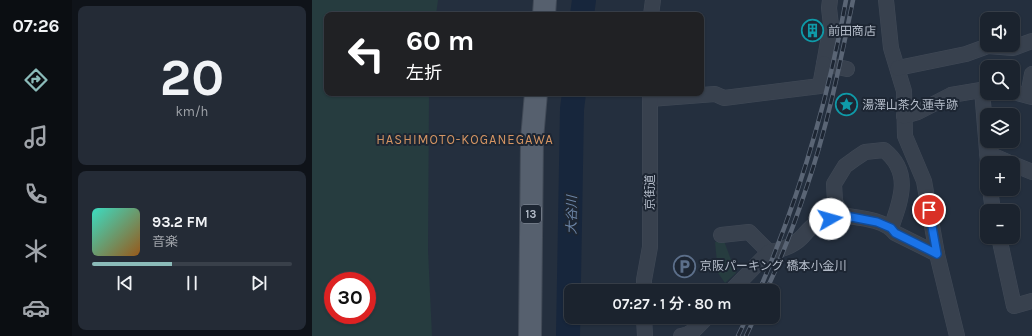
<!DOCTYPE html>
<html lang="ja">
<meta charset="utf-8">
<style>
:root{--surface:#1b232e;--page:#242b36;--text:#f1f3f6;--muted:#a0a4aa;--line:#39404a;--accent:#8bbbb9}
body{margin:0;font-family:Karla,"Noto Sans JP",sans-serif;background:var(--page);color:var(--text);height:100vh;display:flex;flex-direction:column;font-size:15px;white-space:nowrap}
*{box-sizing:border-box;margin:0}
p{font-size:13px;color:var(--muted)}
.icon{flex:none;width:22px;height:22px;fill:none;stroke:currentColor;stroke-width:2;stroke-linecap:round;stroke-linejoin:round}
.map{position:relative;flex:1;overflow:hidden}
.side{display:flex;flex-direction:column;gap:6px;padding:6px;background:#0f1319;width:240px}
.side>*{flex:none}
.hud{position:absolute;left:12px;top:12px;width:380px;height:84px;border-radius:8px;box-shadow:0 1px 3px #0004,0 0 0 1px var(--line);background:#202124;color:#fff;overflow:hidden}
.fabs{position:absolute;left:668px;top:12px;display:grid;gap:8px}
.fabs a{display:grid;place-items:center;width:40px;height:40px;border-radius:8px;background:var(--surface);box-shadow:0 1px 3px #0004,0 0 0 1px var(--line);font-size:20px}
.speed{position:absolute;left:12px;top:272px;display:flex;gap:8px;font-size:20px;font-weight:700;text-align:center}
.speed>*{display:grid;place-content:center;width:52px;height:52px;border-radius:50%;background:var(--surface);box-shadow:0 1px 3px #0004,0 0 0 1px var(--line);line-height:1}
.speed .limit{border:6px solid #d22;background:#fff;color:#111}
.pin{position:absolute;display:grid;place-items:center;width:34px;height:34px;color:#fff;margin:-17px;border:2px solid #fff;border-radius:50%;box-shadow:0 1px 4px #0007}
.me{position:absolute;width:44px;margin:-22px;rotate:83deg;stroke-linejoin:round;filter:drop-shadow(0 0 3px #0008)}
.turn{display:flex;align-items:center;gap:14px;height:84px;padding:0 16px;font-size:18px}
.turn .icon{width:52px;height:52px;stroke-width:2.5}
.turn b{display:block;font-size:28px;line-height:34px}
.side .tile{flex:1;display:flex;flex-direction:column;justify-content:center;gap:6px;min-width:0;padding:0 14px;border-radius:8px;background:var(--page)}
.side .dial{align-items:center;gap:0}
.dial b{font-size:52px;line-height:1}
.song{display:flex;align-items:center;gap:12px}
.cover{width:48px;height:48px;border-radius:6px;background:linear-gradient(135deg,hsl(170 70% 55%),hsl(30 70% 35%))}
.played{height:4px;border-radius:2px;background:linear-gradient(90deg,var(--accent) 40%,var(--line) 40%)}
.keys{display:flex;justify-content:space-around;direction:ltr}
.trip{position:absolute;left:252px;top:284px;width:216px;height:40px;border-radius:8px;background:var(--surface);box-shadow:0 1px 3px #0004,0 0 0 1px var(--line);font-weight:600;line-height:40px;text-align:center}
main{display:flex;flex:1;min-height:0}
.menu{display:flex;flex-direction:column;width:72px;justify-content:space-around;align-items:center;background:#0b0e12;color:var(--muted)}
.menu .icon{width:28px;height:28px}
.menu .on{color:var(--accent)}
.menu b{font-size:18px;color:var(--text)}
.map>svg:first-child{display:block}
</style>
<main>
<nav class="menu">
<b>07:26</b>
<svg class="icon on" aria-label="directions" viewBox="0 0 24 24"><path d="M12 3l9 9-9 9-9-9zM9 14v-3h6M13 9l2 2-2 2"/></svg>
<svg class="icon" aria-label="music" viewBox="0 0 24 24"><path d="M9 18V5l10-2v13"/><circle cx="6" cy="18" r="3"/><circle cx="16" cy="16" r="3"/></svg>
<svg class="icon" aria-label="phone" viewBox="0 0 24 24"><path d="M5 4h4l2 5-3 2q2 4 5 5l2-3 5 2v4C11 20 4 13 5 4z"/></svg>
<svg class="icon" aria-label="climate" viewBox="0 0 24 24"><path d="M12 3v18M4 7l16 10M4 17L20 7"/></svg>
<svg class="icon" aria-label="car" viewBox="0 0 24 24"><path d="M5 17H2v-5l4-1 3-4h7l3 4 3 1v5h-3M9 17h6M6 11h13"/><circle cx="7" cy="17" r="2"/><circle cx="17" cy="17" r="2"/></svg>
</nav>
<section class="side">
<div class="tile dial"><b>20</b><p>km/h</p></div>
<div class="tile">
<div class="song"><i class="cover"></i><div><b>93.2 FM</b><p>音楽</p></div></div>
<div class="played"></div>
<div class="keys"><svg class="icon" aria-label="previous" viewBox="0 0 24 24"><path d="M18 5L8 12l10 7zM5 5v14"/></svg><svg class="icon" aria-label="pause" viewBox="0 0 24 24"><path d="M8 5v14M16 5v14"/></svg><svg class="icon" aria-label="next" viewBox="0 0 24 24"><path d="M6 5l10 7-10 7zM19 5v14"/></svg></div>
</div>
</section>
<div class="map">
<svg width="720" height="336" viewBox="0 0 720 336">
<rect width="100%" height="100%" fill="#242f3e"/>
<g fill="#263c3f" fill-rule="evenodd">
<path d="M0 0H126L124 15H15V93H117L116 250 120 336H0ZM21 281H55V315H21Z"/>
<polygon points="412,241 424,273 413,283 406,273 403,242"/>
</g>
<g fill="none" stroke-linecap="round" stroke-linejoin="round">
<g stroke="#17263c" stroke-width="24">
<polyline points="270,15 272,0"/>
<polyline points="256,336 260,109 262,93"/>
</g>
<defs>
<g id="street">
<polyline points="518,0 517,8 519,25 512,64 535,69"/>
<polyline points="574,0 579,48 592,91 593,136 612,181 625,254"/>
<polyline points="339,15 341,0"/>
<polyline points="586,68 654,54 676,46 701,48 720,41"/>
<polyline points="670,90 676,163"/>
<polyline points="701,92 720,97"/>
<polyline points="716,95 720,74"/>
<polyline points="338,99 403,94 412,98 508,86 512,64"/>
<polyline points="592,116 606,112 639,95 675,89"/>
<polyline points="675,153 698,163"/>
<polyline points="701,164 720,172"/>
<polyline points="678,189 681,211"/>
<path d="M579 228C589 200 600 172 572 150L553 152 544 158 533 166 522 184 523 201 529 215C547 218 572 219 583 233L625 254 645 336"/>
<polyline points="409,235 437,232 457,252"/>
<polyline points="687,237 702,306 720,301"/>
<polyline points="332,291 332,280 338,247 338,93"/>
<path d="M419 291 457 252C467 251 481 246 489 238 494 233 498 227 505 223 512 220 521 218 529 215"/>
<polyline points="332,317 333,336"/>
<path d="M369 336C380 335 387 325 395 317"/>
</g>
<g id="primary">
<polyline points="232,15 233,0"/>
<polyline points="218,336 220,139 224,93"/>
</g>
</defs>
<use href="#street" stroke="#414a57" stroke-width="16"/>
<use href="#primary" stroke="#414a57" stroke-width="24"/>
<use href="#street" stroke="#38414e" stroke-width="15"/>
<use href="#primary" stroke="#56606e" stroke-width="22"/>
<defs>
<g id="rail">
<path d="M447 291C487 198 516 100 534 0"/>
<path d="M454 291C469 259 482 225 493 192 515 129 528 64 541 0"/>
<polyline points="426,336 435,317"/>
<polyline points="434,336 443,317"/>
</g>
</defs>
<use href="#rail" stroke="#5a6575" stroke-width="4.5"/>
<use href="#rail" stroke="#1d2633" stroke-width="3" stroke-dasharray="9" stroke-linecap="butt"/>
</g>
<g fill="none" stroke-linecap="round" stroke-linejoin="round">
<defs>
<polyline id="route" points="518,219 529,215 565,222 579,228 583,233 625,254 617,210"/>
</defs>
<use href="#route" stroke="#114b97" stroke-width="10"/>
<use href="#route" stroke="#1a73e8" stroke-width="7"/>
</g>
<defs>
<symbol id="building-ring" viewBox="-11 -11 22 22"><circle r="9.5" fill="#1d2633" stroke="#0f9aa8" stroke-width="1.5"/><path d="M-4-6H4V6H1V3H-1V6H-4ZM-2.5-4.3h1.7v1.8h-1.7ZM.8-4.3h1.7v1.8H.8ZM-2.5-1h1.7V.8h-1.7ZM.8-1h1.7V.8H.8Z" fill="#0f9aa8"/></symbol>
<symbol id="sight-ring" viewBox="-11 -11 22 22"><circle r="9.5" fill="#1d2633" stroke="#0f9aa8" stroke-width="1.5"/><path d="M0-6L1.8-2.2L6-1.7L2.9 1.2L3.7 5.4L0 3.3L-3.7 5.4L-2.9 1.2L-6-1.7L-1.8-2.2Z" fill="#0f9aa8"/></symbol>
<symbol id="parking-ring" viewBox="-11 -11 22 22"><circle r="9.5" fill="#1d2633" stroke="#5c6f8a" stroke-width="1.5"/><path d="M-3.5-5.5H1a3.5 3.5 0 0 1 0 7H-1V5.5H-3.5ZM-1-3.4V-.6H.8a1.4 1.4 0 0 0 0-2.8Z" fill="#5c6f8a"/></symbol>
</defs>
<g fill-rule="evenodd">
<use href="#building-ring" x="488" y="18" width="25" height="25"/>
<use href="#sight-ring" x="522" y="92" width="25" height="25"/>
<use href="#parking-ring" x="360" y="254" width="25" height="25"/>
</g>
<g text-anchor="middle" stroke-width="4" stroke-linejoin="round" paint-order="stroke">
<rect fill="#1d2633" stroke="#878f9c" stroke-width="1" x="209" y="205" width="20" height="18" rx="3"/>
<g font-size="11" font-weight="bold" fill="#b4bcc9">
<text x="219" y="218">13</text>
</g>
<g font-size="12" fill="#b4bcc9" stroke="#1d2633" text-anchor="start">
<text x="516" y="35">前田商店</text>
<text x="550" y="109">湯澤山茶久蓮寺跡</text>
<text x="388" y="270">京阪パーキング 橋本小金川</text>
</g>
<g font-size="12" fill="#b4bcc9" stroke="#1d2633">
<text transform="translate(338 192) rotate(-90)" y="4">京街道</text>
</g>
<g font-size="13" letter-spacing="1" fill="#d59563" stroke="#1d2633">
<text x="153" y="144">HASHIMOTO-KOGANEGAWA</text>
</g>
<g font-size="13" font-style="italic" fill="#6d86a8" stroke="#1d2633">
<text transform="translate(259 215) rotate(-89)" y="5">大谷川</text>
</g>
</g>
</svg>
<div class="fabs">
<a><svg class="icon" aria-label="sound" viewBox="0 0 24 24"><path d="M4 9h4l5-4v14l-5-4H4zM17 9q2 3 0 6"/></svg></a>
<a><svg class="icon" aria-label="search" viewBox="0 0 24 24"><circle cx="10" cy="10" r="6"/><path d="M15 15l6 6"/></svg></a>
<a><svg class="icon" aria-label="layers" viewBox="0 0 24 24"><path d="M12 4l9 5-9 5-9-5zM3 14l9 5 9-5"/></svg></a>
<a>+</a>
<a>−</a>
</div>
<div class="speed"><div class="limit">30</div></div>
<div class="pin" style="left:617px;top:210px;background:#d93025"><svg class="icon" aria-label="arrive" viewBox="0 0 24 24"><path d="M6 21V4h12l-3 4 3 4H6"/></svg></div>
<svg class="me" style="left:518px;top:219px" viewBox="-20 -20 40 40"><circle r="19" fill="#fff"/><path d="M0-13L10 11 0 6-10 11z" fill="#1a73e8"/></svg>
<div class="trip">07:27 · 1 分 · 80 m</div>
<div class="hud">
<div class="turn"><svg class="icon" aria-label="left" viewBox="0 0 24 24"><path d="M17 20v-9H6M10 6l-5 5 5 5"/></svg><div><b>60 m</b>左折</div></div>
</div>
</div>
</main>
